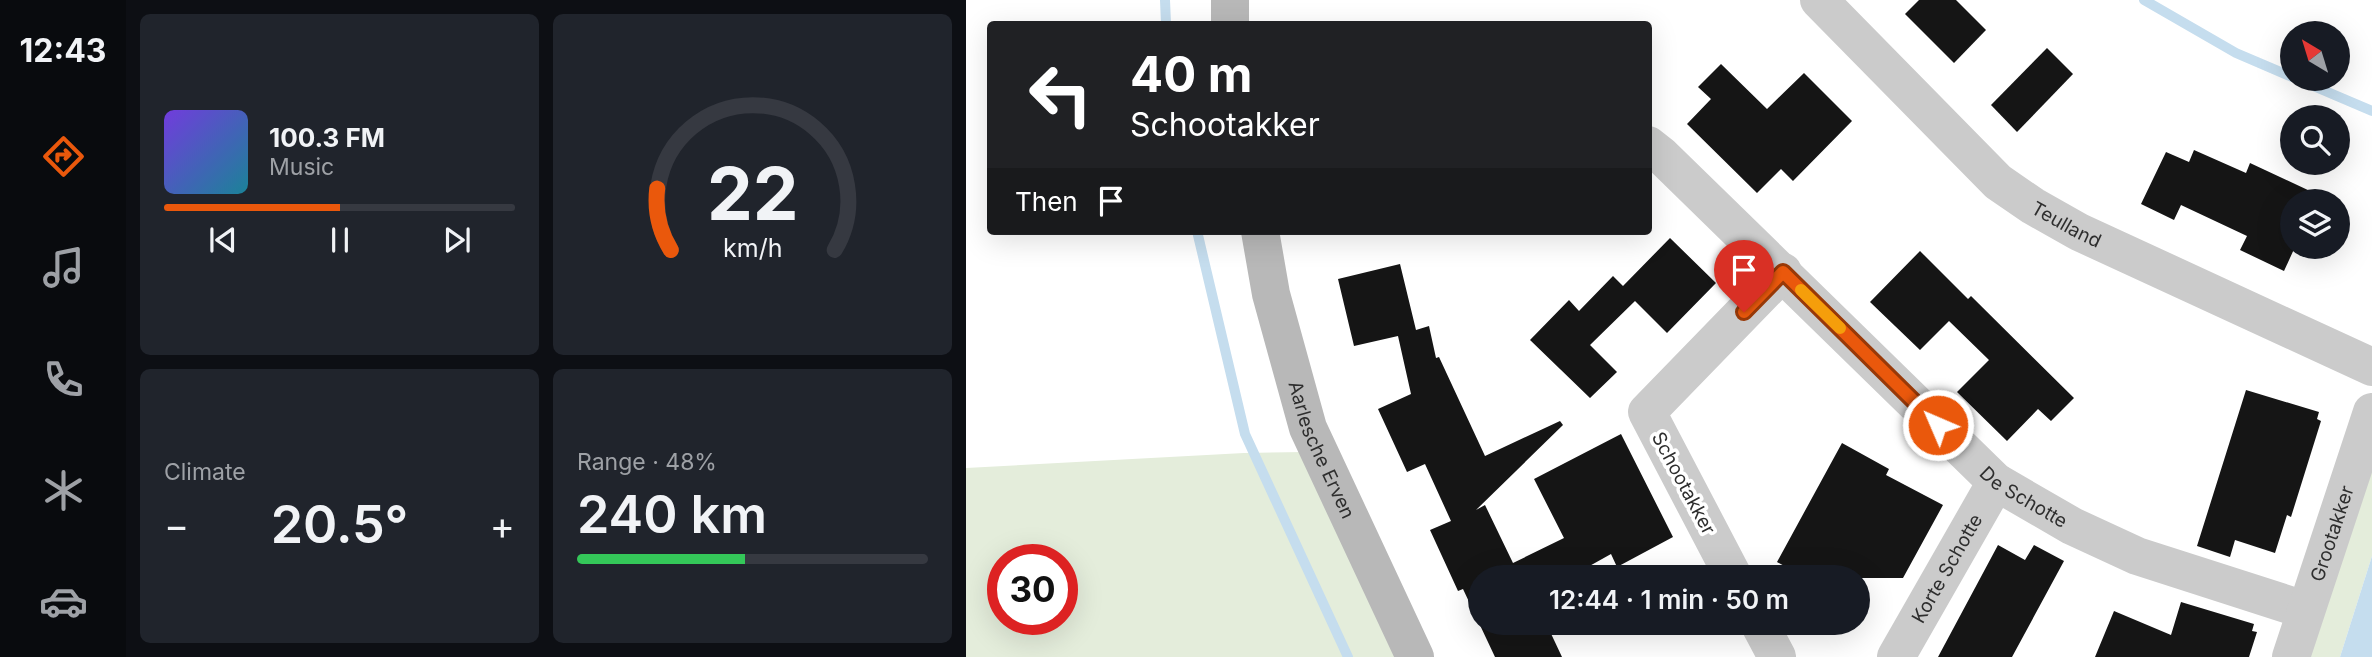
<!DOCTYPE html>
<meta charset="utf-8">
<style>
:root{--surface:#171b24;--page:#20242c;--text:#f1f3f6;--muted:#9ea1a6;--line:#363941;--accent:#ea580c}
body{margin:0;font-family:Inter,sans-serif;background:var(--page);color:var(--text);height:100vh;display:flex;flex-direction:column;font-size:26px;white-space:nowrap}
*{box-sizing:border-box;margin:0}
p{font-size:23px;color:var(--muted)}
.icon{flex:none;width:38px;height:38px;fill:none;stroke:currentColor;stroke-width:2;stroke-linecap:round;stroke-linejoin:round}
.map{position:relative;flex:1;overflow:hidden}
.details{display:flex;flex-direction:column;gap:14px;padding:14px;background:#0d0f14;width:840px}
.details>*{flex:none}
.banner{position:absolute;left:21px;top:21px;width:665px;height:214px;border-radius:7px;box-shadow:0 7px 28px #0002;background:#202124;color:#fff;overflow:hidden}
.needle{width:46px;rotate:322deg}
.buttons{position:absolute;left:1314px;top:21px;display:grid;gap:14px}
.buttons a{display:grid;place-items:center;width:70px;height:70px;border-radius:50%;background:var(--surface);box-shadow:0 7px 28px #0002;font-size:35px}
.speed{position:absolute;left:21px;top:544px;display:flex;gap:14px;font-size:35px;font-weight:700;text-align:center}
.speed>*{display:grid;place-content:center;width:91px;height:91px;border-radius:50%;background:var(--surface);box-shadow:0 7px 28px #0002;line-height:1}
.speed .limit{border:10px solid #d22;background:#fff;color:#111}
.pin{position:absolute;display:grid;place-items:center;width:60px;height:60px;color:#fff;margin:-72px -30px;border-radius:50% 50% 50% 0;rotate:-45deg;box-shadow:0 0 7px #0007}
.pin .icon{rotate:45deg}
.me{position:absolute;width:77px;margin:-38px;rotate:315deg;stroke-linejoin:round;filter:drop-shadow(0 0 5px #0008)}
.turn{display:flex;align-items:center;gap:24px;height:147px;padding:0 28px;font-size:32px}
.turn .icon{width:91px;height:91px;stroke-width:2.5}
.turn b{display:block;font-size:49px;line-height:60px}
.then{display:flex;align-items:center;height:66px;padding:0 28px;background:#0003;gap:14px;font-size:26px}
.big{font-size:52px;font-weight:600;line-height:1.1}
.details .widget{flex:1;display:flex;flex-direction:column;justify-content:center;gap:10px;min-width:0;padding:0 24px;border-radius:10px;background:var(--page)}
.details .dial{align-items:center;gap:0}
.dial svg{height:182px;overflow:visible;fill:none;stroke:var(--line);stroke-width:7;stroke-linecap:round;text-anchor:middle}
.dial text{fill:var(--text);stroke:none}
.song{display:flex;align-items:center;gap:21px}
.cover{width:84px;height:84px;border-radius:10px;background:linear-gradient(135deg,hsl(260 70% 55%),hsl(190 70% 35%))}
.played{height:7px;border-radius:4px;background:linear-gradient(90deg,var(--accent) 50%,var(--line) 50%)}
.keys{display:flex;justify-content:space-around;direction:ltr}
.heat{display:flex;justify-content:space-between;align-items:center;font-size:38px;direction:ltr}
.charge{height:10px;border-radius:5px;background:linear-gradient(90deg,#34c759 48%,var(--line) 0)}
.details .tiles{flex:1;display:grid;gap:14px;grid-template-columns:repeat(2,1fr)}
.trip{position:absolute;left:502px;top:565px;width:402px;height:70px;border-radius:35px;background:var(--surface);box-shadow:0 7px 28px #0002;font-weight:600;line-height:70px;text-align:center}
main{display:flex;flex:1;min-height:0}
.tabs{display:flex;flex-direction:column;width:126px;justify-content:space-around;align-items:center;background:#090b0e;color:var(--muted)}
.tabs .icon{width:49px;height:49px}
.tabs .on{color:var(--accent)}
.tabs b{font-size:32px;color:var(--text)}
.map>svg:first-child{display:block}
</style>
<main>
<nav class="tabs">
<b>12:43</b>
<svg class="icon on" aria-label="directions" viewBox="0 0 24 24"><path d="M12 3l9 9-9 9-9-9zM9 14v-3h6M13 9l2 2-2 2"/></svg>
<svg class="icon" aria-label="music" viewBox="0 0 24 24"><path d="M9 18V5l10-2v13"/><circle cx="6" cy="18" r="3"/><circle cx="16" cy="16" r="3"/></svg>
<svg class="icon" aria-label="phone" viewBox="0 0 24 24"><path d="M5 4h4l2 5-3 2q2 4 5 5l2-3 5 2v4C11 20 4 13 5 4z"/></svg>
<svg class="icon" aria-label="climate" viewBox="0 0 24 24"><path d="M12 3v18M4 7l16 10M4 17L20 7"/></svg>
<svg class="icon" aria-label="car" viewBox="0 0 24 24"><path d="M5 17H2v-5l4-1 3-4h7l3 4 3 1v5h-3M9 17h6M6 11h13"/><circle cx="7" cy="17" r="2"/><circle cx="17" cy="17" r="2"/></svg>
</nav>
<section class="details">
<div class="tiles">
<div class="widget">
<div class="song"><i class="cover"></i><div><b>100.3 FM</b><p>Music</p></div></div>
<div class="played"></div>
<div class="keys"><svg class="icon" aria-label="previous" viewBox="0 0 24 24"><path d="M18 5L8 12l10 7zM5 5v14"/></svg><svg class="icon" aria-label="pause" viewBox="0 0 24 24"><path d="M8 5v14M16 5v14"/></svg><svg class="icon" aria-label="next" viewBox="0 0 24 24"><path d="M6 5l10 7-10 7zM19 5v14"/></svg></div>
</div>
<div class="widget dial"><svg viewBox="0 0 100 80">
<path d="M14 69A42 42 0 1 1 86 69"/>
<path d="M14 69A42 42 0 0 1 8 42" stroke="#ea580c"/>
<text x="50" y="56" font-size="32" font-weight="700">22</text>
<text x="50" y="72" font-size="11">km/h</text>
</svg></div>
<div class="widget"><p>Climate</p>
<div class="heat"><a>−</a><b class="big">20.5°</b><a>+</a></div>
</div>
<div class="widget"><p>Range · 48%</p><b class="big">240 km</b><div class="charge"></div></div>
</div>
</section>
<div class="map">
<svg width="1406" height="657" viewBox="0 0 1406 657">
<rect width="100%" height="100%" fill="#fff"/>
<g fill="#e4eddb" fill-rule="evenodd">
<polygon points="1406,446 1406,556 1374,657 1340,657"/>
<path d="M339 452 429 657H0V468L278 453ZM37 560H96V620H37Z"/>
</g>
<polygon fill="#c5ddee" points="1406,556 1406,657 1374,657"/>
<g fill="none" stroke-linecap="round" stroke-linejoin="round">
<g stroke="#c5ddee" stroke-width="10">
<polyline points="199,0 200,24"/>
<polyline points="1178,0 1270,53 1326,77"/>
<polyline points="1331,79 1406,111"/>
<polyline points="231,231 279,434 382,657"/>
</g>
</g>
<g fill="#151515">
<polygon points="953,0 990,0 1020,30 988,63 939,14"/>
<polygon points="1081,48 1107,74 1051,132 1025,105"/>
<polygon points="755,64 801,109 838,73 886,121 827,181 815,169 791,193 721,124 745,99 732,87"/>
<polygon points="1228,150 1280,173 1284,163 1361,199 1359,201 1326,201 1326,247 1329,247 1318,271 1274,250 1281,236 1215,205 1208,220 1175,204 1200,152 1223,162"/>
<polygon points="704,238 750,283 701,333 669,301 624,345 651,372 624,398 564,340 603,300 613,311 647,276 657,286"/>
<polygon points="954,251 1002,299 1005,296 1108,398 1085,421 1072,409 1041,441 991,392 1023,360 983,321 954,350 904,302"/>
<polygon points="434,264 450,330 463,326 470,358 473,357 519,456 594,421 597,425 510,510 519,505 547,563 598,538 568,479 655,434 707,537 651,567 645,554 602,578 514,578 514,623 580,623 596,657 529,657 497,589 492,591 464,530 485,521 459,464 441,472 412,409 445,394 432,336 388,346 372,279"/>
<polygon points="1280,390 1353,412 1351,419 1355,421 1325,517 1321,515 1309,553 1269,540 1264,557 1231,546"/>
<polygon points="876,443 923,469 920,475 977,505 937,578 840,578 811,562"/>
<polygon points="1032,545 1059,560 1068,545 1098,561 1046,657 972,657"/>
<polygon points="1215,602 1288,624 1286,631 1291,632 1283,657 1129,657 1148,611 1205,635"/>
</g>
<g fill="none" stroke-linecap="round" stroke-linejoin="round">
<g stroke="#cbcbcb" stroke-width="38">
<path id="s1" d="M853 0 1032 182 1067 206 1113 232 1406 367"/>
<path id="s2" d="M682 145 696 156 1030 482 1106 526 1171 556 1339 610"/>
<polyline points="768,578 681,412 817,272"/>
<polyline points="793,623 811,657"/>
<path id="s3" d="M930 657 1030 482"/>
<path id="s4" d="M1325 657 1406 412"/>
</g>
<g stroke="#b8b8b8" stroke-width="38">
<polyline points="264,0 264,24"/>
<path id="s5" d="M294 231 305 294 342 428 449 657"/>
</g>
</g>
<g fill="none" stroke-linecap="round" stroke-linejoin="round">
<defs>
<polyline id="route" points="778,312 817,272 972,425"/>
</defs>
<use href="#route" stroke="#983908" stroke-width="18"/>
<use href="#route" stroke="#ea580c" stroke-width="12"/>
<polyline stroke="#f59e0b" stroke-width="12" points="835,290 874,328"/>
</g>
<g text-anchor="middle" stroke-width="7" stroke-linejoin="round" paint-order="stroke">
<g font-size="19" fill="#2e2e2e" stroke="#fff">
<text dy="7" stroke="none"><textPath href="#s1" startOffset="336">Teulland</textPath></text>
<text dy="7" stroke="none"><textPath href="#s5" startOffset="228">Aarlesche Erven</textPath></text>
<text transform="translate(718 483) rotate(62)" y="7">Schootakker</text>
<text dy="7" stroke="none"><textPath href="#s2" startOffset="516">De Schotte</textPath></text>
<text dy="7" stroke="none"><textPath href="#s4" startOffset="130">Grootakker</textPath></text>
<text dy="7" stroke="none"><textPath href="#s3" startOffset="102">Korte Schotte</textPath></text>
</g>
</g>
</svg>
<div class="buttons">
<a><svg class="needle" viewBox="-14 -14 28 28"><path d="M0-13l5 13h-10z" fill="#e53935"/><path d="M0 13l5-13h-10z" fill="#9ea1a6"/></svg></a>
<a><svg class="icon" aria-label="search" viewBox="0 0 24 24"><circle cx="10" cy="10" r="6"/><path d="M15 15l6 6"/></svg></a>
<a><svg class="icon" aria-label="layers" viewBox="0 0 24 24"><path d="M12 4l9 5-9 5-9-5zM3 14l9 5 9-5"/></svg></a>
</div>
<div class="speed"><div class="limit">30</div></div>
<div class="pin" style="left:778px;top:312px;background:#d93025"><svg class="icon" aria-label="arrive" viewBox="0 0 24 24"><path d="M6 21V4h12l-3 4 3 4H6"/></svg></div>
<svg class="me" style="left:972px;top:425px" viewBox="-20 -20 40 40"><circle r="17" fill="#ea580c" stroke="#fff" stroke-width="3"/><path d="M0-11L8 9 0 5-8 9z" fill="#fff"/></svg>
<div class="trip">12:44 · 1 min · 50 m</div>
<div class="banner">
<div class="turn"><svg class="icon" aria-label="left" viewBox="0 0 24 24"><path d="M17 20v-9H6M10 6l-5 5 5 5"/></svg><div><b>40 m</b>Schootakker</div></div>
<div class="then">Then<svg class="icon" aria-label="arrive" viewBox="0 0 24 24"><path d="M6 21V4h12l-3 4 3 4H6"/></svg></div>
</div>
</div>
</main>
